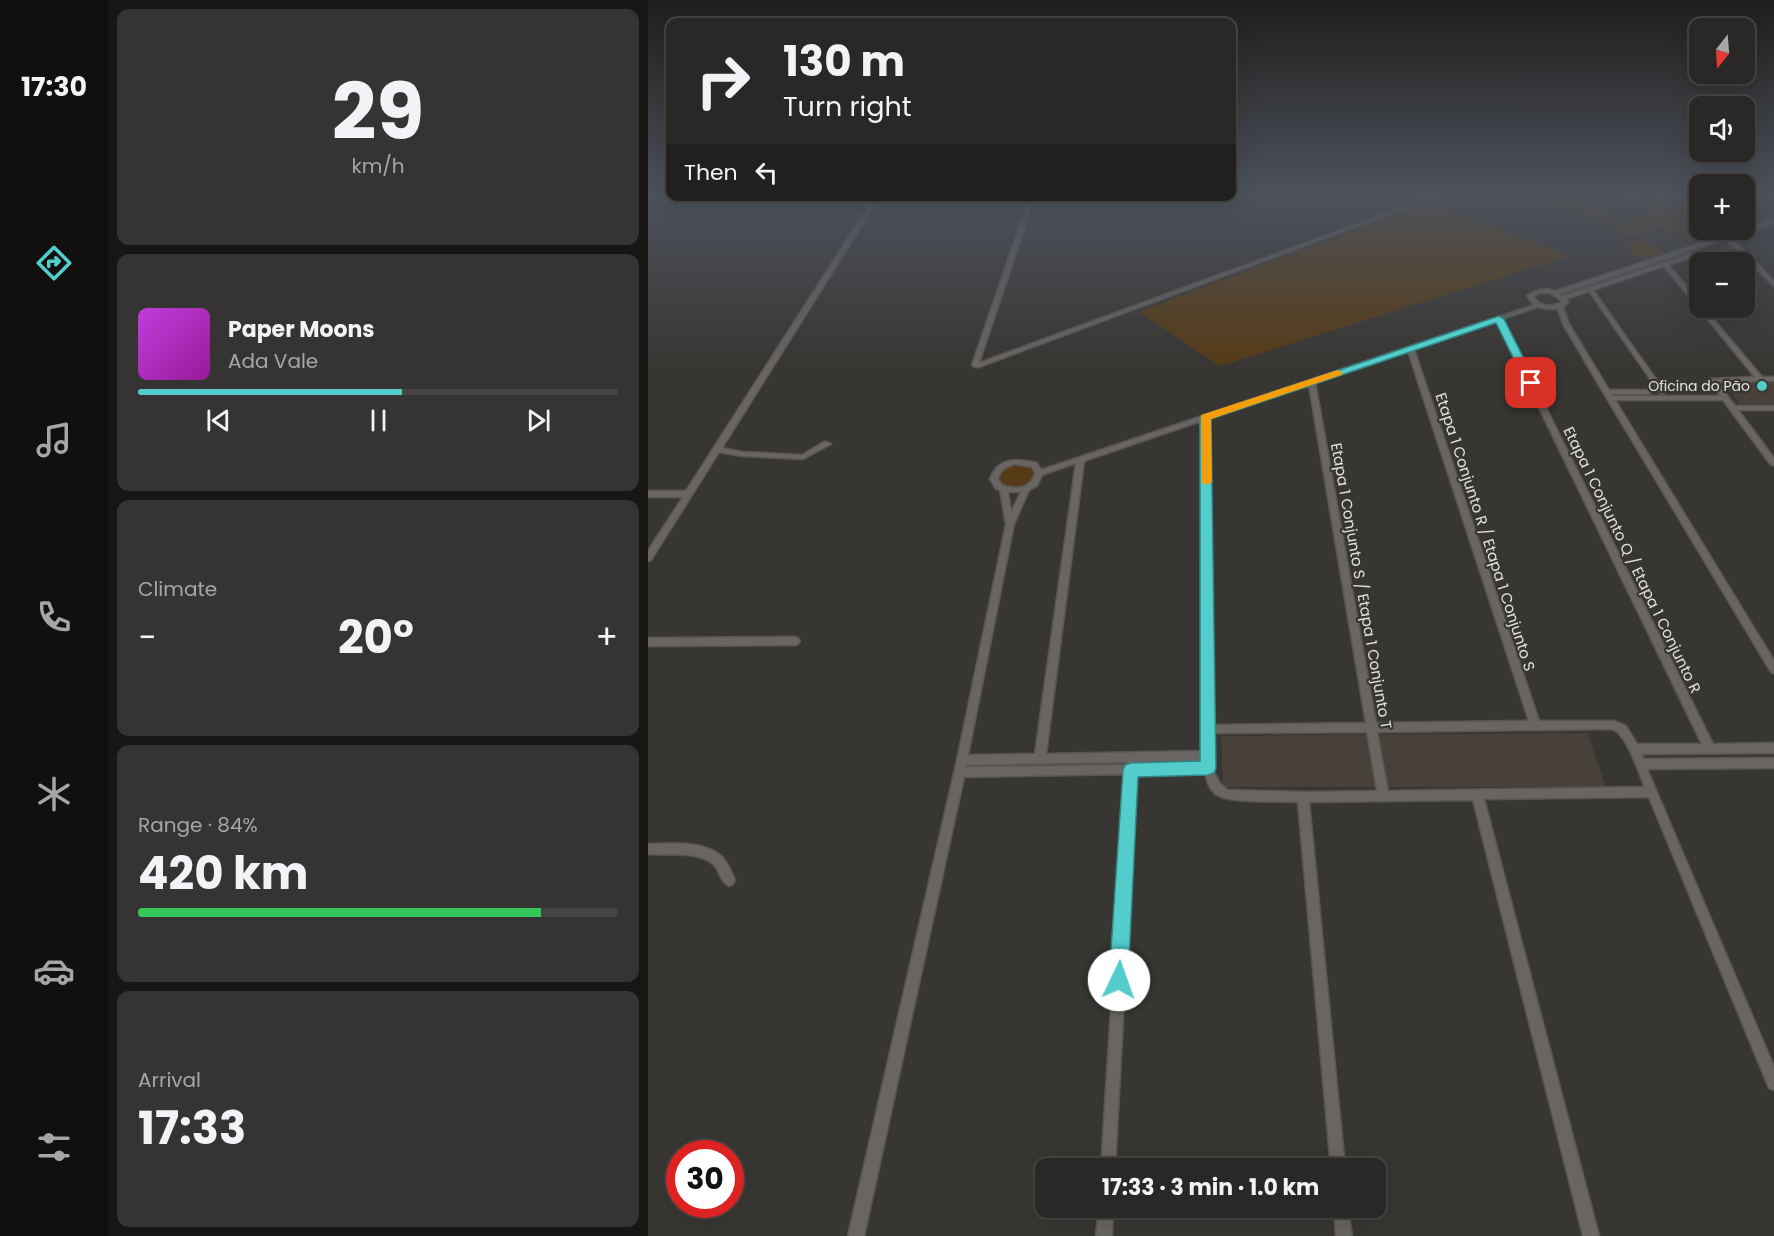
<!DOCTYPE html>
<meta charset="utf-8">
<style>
:root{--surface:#2a2826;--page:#363432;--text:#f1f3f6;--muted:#a5a6a7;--line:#464443;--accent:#52cdcc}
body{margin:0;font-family:Poppins,sans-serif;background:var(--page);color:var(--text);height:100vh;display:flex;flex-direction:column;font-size:22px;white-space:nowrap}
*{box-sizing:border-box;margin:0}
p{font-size:20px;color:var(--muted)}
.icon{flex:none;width:33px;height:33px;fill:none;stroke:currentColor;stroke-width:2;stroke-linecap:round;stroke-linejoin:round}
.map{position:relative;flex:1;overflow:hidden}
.drawer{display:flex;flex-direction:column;gap:9px;padding:9px;background:#171615;width:540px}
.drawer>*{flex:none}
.banner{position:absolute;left:18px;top:18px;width:570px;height:183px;border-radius:12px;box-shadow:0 6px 24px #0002,0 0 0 2px var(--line);background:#2a2826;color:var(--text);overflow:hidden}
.needle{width:39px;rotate:197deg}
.buttons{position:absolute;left:1041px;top:18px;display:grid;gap:12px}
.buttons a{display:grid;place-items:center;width:66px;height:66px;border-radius:12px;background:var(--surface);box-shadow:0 6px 24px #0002,0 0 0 2px var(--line);font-size:30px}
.speed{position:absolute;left:18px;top:1140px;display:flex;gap:12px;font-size:30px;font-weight:700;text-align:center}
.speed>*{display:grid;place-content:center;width:78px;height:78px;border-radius:50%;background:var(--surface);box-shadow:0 6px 24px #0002,0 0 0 2px var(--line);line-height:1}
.speed .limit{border:9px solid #d22;background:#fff;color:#111}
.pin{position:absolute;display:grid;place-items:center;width:51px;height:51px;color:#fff;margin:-26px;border-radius:12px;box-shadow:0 3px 9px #0006}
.me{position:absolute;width:66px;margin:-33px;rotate:3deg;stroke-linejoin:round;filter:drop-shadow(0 0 4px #0008)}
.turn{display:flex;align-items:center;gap:21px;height:126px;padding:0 18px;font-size:27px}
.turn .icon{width:78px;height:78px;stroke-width:2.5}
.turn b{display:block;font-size:42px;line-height:51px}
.then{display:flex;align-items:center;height:57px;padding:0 18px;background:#0003;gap:12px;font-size:22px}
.big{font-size:45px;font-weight:700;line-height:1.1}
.drawer .card{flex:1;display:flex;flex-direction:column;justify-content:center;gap:9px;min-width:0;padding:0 21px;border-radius:12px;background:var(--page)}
.drawer .dial{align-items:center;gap:0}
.dial b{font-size:78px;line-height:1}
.song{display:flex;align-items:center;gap:18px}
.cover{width:72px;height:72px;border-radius:9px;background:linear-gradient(135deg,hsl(290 70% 55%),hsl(300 70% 35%))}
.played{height:6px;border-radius:3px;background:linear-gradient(90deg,var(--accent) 55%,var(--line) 55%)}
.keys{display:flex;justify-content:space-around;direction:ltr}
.heat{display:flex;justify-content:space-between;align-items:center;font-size:33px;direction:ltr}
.charge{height:9px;border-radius:4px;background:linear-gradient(90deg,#34c759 84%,var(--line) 0)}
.trip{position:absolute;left:387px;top:1158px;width:351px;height:60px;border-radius:12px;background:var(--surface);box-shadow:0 6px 24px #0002,0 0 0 2px var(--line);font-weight:700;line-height:60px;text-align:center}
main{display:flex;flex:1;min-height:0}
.menu{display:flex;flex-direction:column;width:108px;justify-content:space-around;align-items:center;background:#11100f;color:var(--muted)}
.menu .icon{width:42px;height:42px}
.menu .selected{color:var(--accent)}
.menu b{font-size:27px;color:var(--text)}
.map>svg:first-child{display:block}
</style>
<main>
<nav class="menu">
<b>17:30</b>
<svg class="icon selected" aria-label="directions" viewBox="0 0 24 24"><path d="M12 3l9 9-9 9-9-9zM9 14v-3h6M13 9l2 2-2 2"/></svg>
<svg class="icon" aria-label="music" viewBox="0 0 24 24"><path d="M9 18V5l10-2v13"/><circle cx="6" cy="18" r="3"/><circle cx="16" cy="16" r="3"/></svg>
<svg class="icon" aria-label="phone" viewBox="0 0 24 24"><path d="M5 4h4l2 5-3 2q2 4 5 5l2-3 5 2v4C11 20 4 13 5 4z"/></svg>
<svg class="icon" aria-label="climate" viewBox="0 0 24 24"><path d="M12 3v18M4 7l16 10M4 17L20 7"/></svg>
<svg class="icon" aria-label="car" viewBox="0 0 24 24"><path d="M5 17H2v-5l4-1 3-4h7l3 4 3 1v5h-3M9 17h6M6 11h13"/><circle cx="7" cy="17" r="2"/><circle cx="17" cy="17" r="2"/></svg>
<svg class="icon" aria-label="filters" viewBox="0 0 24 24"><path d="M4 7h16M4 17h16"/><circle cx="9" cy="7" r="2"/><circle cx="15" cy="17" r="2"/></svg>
</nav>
<section class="drawer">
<div class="card dial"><b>29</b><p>km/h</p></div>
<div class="card">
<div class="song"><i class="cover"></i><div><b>Paper Moons</b><p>Ada Vale</p></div></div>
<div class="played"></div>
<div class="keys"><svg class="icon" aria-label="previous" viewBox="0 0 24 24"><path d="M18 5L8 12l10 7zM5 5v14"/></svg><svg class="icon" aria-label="pause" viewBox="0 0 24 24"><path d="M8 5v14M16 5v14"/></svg><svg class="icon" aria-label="next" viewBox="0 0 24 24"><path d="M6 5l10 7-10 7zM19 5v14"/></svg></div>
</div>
<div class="card"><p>Climate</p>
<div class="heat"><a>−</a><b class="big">20°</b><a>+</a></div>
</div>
<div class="card"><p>Range · 84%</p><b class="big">420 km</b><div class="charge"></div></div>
<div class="card"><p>Arrival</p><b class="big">17:33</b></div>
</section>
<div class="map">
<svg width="1126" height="1236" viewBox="0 0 1126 1236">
<rect width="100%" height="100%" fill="#383633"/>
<g fill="#47413a">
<polygon points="1075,383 1126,383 1126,404 1092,404"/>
<polygon points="939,733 958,787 575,787 573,736"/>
</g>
<g fill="#563b16">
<polygon points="950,192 993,192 988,193 991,196 988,198 999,204 1019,194 1037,198 1051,207 1051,213 1027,223 1032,225 1043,221 1047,223 1042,225 1044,227 1051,223 1051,229 1046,230 1049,232 1037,236 1026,230 1021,232 1026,235 1023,237 1040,245 1036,245 1020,237 1012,239 1009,237 1020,234 1012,227 983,237 959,228 990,218 993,211 1002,212 1002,210 967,194"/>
<path d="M929 200 950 205 975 216C959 230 938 214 920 210 914 209 908 209 902 206L908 201Z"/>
<polygon points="782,201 922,256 572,366 491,312"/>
<polygon points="995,240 1018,252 995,259 980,251 983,250 976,246"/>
<polygon points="1083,245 1095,257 1089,258 1096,259 1101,263 1087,262 1061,255 1069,252 1065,251"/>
<path d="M367 465H378L386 470V478L373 487 356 486 350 480C351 470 359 467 367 465Z"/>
</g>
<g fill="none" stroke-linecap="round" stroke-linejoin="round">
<defs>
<g id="minor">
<polygon points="796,192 801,192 331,367 327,367 324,365 382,196 387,196 331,363"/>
<polygon points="227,196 232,196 74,448 94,452 154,455 176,442 179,442 183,444 155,459 94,456 71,452 3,560 0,561 0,551 35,497 0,497 0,491 38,491"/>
<path d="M1126 219V223L911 294 915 296 1042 254H1046V256L1020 265 1052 302V308H1056L1114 377H1126V381L1069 382 1087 406H1126V410H1090L1126 458V465H1123L1075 400H967L1126 661V673L1123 672 955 392 915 324 910 309H898L890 307 854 319 1065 744 1126 743V753L993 754 996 759 1126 758V768L999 769 1126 1067V1090L1121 1088 1001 797 836 799 951 1236H935L825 800 661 802 697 1168H683L650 802C633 801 583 803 571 796 562 792 559 781 557 773L488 774 467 1168H453L478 774 316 777 216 1236H200L309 760 358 524 352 490 348 489 342 479C350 456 370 459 389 463L393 470 886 305 879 296C887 290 897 287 907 291ZM1016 266 1107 377 1062 379 1061 380 1072 396H965L964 394H1000L1003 392 1000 390H961L921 324 915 307 920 303 918 299 941 291 1012 393H1016L1017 392 945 290ZM892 293H901L912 299 914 302C903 308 892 306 885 297ZM849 321 1054 744H989L978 726 966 721H891L766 349ZM760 351 881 721 728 723 667 382ZM661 385 718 723 564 725 561 418ZM553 421 554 751 398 754 436 461ZM428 463 387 754 320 755 366 524 381 490 389 486 394 475ZM367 464 384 467 387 473C383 489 367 490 354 485L350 479C352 470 358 467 367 464ZM360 492H373L363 512ZM965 729C980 737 990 772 997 787L740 791 729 732ZM719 732 729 791 655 792 580 790C561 779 564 753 564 733ZM554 761 555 763 489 764V762ZM479 762 478 765 318 767V765Z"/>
<polygon points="1081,240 1085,240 1126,281 1126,286 1081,242"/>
<polygon points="147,637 150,638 152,641 150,644 147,645 0,646 0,638"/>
<path d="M0 844C23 844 53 840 72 855 79 860 83 872 87 880L85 884 81 886C72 882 72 870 65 864 50 851 18 855 0 854Z"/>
<polygon points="451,1208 465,1208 464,1236 448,1236"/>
<polygon points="686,1208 700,1208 704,1236 688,1236"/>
</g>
</defs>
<use href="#minor" stroke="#575452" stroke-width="3"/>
<use href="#minor" fill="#686562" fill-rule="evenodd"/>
</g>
<linearGradient id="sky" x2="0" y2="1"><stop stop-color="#1f1e1c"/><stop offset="0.53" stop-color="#4d525b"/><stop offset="1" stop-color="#4d525b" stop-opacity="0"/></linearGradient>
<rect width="1126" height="365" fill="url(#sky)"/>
<polygon fill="#52cdcc" stroke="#358585" stroke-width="1.5" points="851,316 856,319 888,383 886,385 878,383 848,323 563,419 568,768 566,773 560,775 490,777 480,980 477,987 471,990 464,987 461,980 475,770 477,765 483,763 552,761 552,417"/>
<polygon fill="#f59e0b" points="690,370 695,373 693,375 563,419 564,481 562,484 554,484 553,415"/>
<circle fill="#52cdcc" stroke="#383633" stroke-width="2" cx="1114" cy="386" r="6"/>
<g text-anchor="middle" stroke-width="4.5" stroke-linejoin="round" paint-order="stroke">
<g font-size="14" fill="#e3e1df" stroke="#383633" text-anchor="end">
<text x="1102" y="391">Oficina do Pão</text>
</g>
<g font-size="15" fill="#e3e1df" stroke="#383633">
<text transform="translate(837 532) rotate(72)" y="5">Etapa 1 Conjunto R / Etapa 1 Conjunto S</text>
<text transform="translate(984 560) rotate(64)" y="5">Etapa 1 Conjunto Q / Etapa 1 Conjunto R</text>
<text transform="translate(713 586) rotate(80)" y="5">Etapa 1 Conjunto S / Etapa 1 Conjunto T</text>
</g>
</g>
</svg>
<div class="buttons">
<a><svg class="needle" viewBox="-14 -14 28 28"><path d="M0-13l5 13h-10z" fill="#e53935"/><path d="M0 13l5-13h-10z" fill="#a5a6a7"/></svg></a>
<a><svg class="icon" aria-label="sound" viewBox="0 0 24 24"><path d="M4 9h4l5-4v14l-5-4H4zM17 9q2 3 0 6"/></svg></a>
<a>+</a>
<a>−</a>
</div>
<div class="speed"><div class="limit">30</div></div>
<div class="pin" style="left:883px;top:383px;background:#d93025"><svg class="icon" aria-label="arrive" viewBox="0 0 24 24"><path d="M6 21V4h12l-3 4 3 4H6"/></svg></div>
<svg class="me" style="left:471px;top:980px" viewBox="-20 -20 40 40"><circle r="19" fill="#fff"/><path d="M0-13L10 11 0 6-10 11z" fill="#52cdcc"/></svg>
<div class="trip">17:33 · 3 min · 1.0 km</div>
<div class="banner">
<div class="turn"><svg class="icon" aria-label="right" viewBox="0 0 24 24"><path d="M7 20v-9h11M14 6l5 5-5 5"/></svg><div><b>130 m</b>Turn right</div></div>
<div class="then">Then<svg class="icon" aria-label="left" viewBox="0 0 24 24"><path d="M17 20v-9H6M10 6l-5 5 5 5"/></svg></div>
</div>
</div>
</main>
